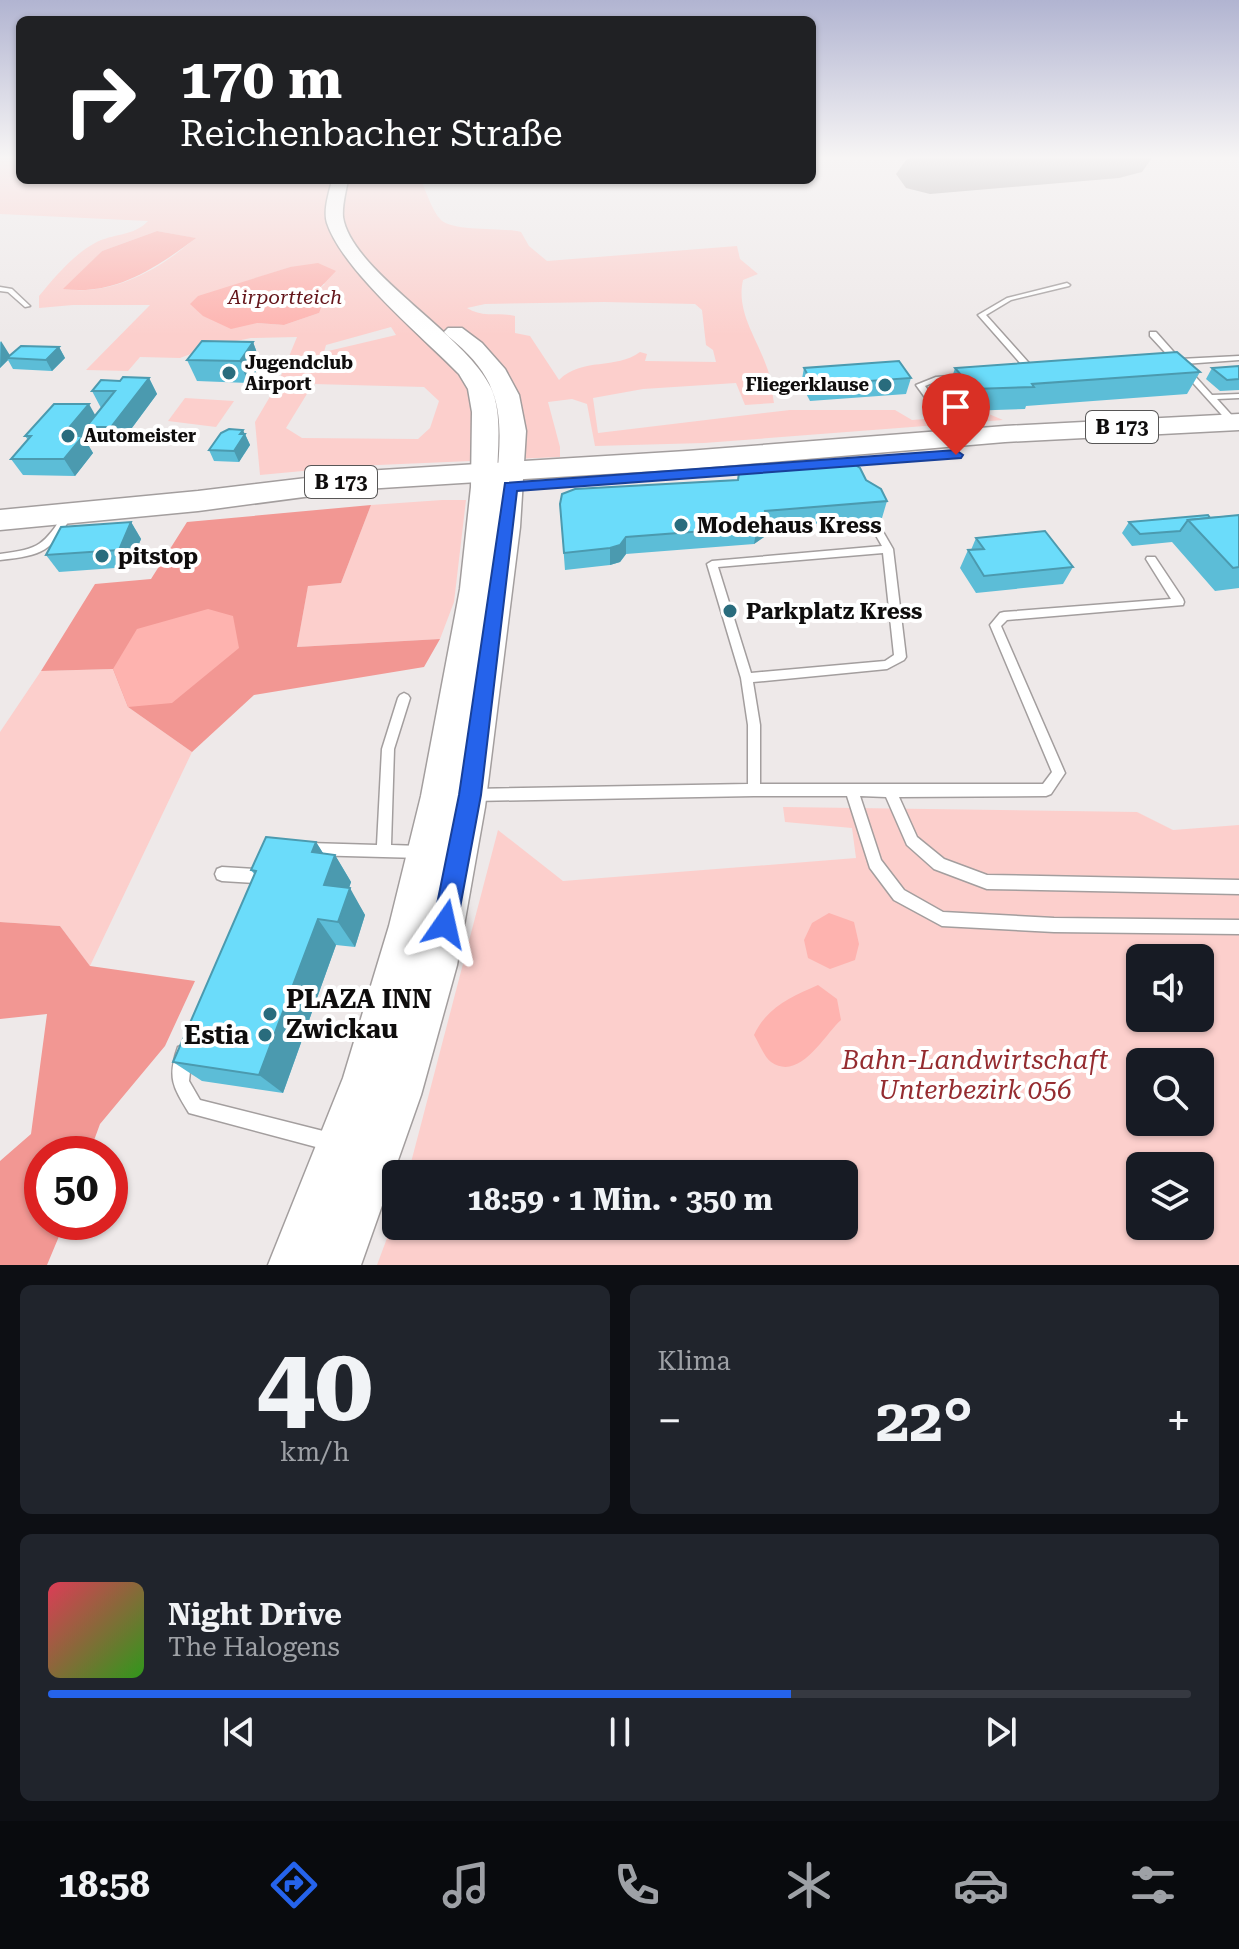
<!DOCTYPE html>
<html lang="de">
<meta charset="utf-8">
<style>
:root{--surface:#171b24;--page:#20242c;--text:#f1f3f6;--muted:#9ea1a6;--line:#363941;--accent:#2563eb}
body{margin:0;font-family:"Roboto Serif",serif;background:var(--page);color:var(--text);height:100vh;display:flex;flex-direction:column;font-size:30px;white-space:nowrap}
*{box-sizing:border-box;margin:0}
p{font-size:26px;color:var(--muted)}
.icon{flex:none;width:44px;height:44px;fill:none;stroke:currentColor;stroke-width:2;stroke-linecap:round;stroke-linejoin:round}
.map{position:relative;height:1265px;overflow:hidden}
.details{display:flex;flex-direction:column;gap:20px;padding:20px;background:#0d0f14;flex:1}
.details>*{flex:none}
.top-card{position:absolute;left:16px;top:16px;width:800px;height:168px;border-radius:12px;box-shadow:0 2px 6px #0004;background:#202124;color:#fff;overflow:hidden}
.tools{position:absolute;left:1126px;top:944px;display:grid;gap:16px}
.tools a{display:grid;place-items:center;width:88px;height:88px;border-radius:12px;background:var(--surface);box-shadow:0 2px 6px #0004;font-size:40px}
.speed{position:absolute;left:24px;top:1136px;display:flex;gap:16px;font-size:40px;font-weight:700;text-align:center}
.speed>*{display:grid;place-content:center;width:104px;height:104px;border-radius:50%;background:var(--surface);box-shadow:0 2px 6px #0004;line-height:1}
.speed .limit{border:12px solid #d22;background:#fff;color:#111}
.pin{position:absolute;display:grid;place-items:center;width:68px;height:68px;color:#fff;margin:-82px -34px;border-radius:50% 50% 50% 0;rotate:-45deg;box-shadow:0 0 8px #0007}
.pin .icon{rotate:45deg}
.me{position:absolute;width:88px;margin:-44px;rotate:11deg;stroke-linejoin:round;filter:drop-shadow(0 0 6px #0008)}
.turn{display:flex;align-items:center;gap:28px;height:168px;padding:0 32px;font-size:36px}
.turn .icon{width:104px;height:104px;stroke-width:2.5}
.turn b{display:block;font-size:56px;line-height:68px}
.big{font-size:60px;font-weight:700;line-height:1.1}
.details .card{flex:1;display:flex;flex-direction:column;justify-content:center;gap:12px;min-width:0;padding:0 28px;border-radius:12px;background:var(--page)}
.details .dial{align-items:center;gap:0}
.dial b{font-size:104px;line-height:1}
.song{display:flex;align-items:center;gap:24px}
.cover{width:96px;height:96px;border-radius:12px;background:linear-gradient(135deg,hsl(350 70% 55%),hsl(110 70% 35%))}
.played{height:8px;border-radius:4px;background:linear-gradient(90deg,var(--accent) 65%,var(--line) 65%)}
.keys{display:flex;justify-content:space-around;direction:ltr}
.heat{display:flex;justify-content:space-between;align-items:center;font-size:44px;direction:ltr}
.details .tiles{flex:1;display:grid;gap:20px;grid-template-columns:1fr 1fr}
.card:last-child{grid-column:span 2}
.trip{position:absolute;left:382px;top:1160px;width:476px;height:80px;border-radius:12px;background:var(--surface);box-shadow:0 2px 6px #0004;font-weight:700;line-height:80px;text-align:center}
.menu{display:flex;height:128px;justify-content:space-around;align-items:center;background:#090b0e;color:var(--muted)}
.menu .icon{width:56px;height:56px}
.menu .on{color:var(--accent)}
.menu b{font-size:36px;color:var(--text)}
.map>svg:first-child{display:block}
</style>
<div class="map">
<svg width="1239" height="1265" viewBox="0 0 1239 1265">
<rect width="100%" height="100%" fill="#eee9e9"/>
<g fill="#fccfcc" fill-rule="evenodd">
<path d="M0 158H20V180H421C426 191 432 211 441 220 454 232 502 227 521 232L529 246 547 261 737 246 740 259 758 274 743 280C736 311 756 337 766 365 771 377 772 391 774 403L745 405 736 383 643 389 593 398 598 433 790 410H895L912 420 989 414 1003 420 704 443 595 446 587 404 572 399 548 402 560 447V457L356 466 260 475 255 422 278 383 297 337 251 338 212 346 180 358 140 357 128 371 86 370 150 305H73L39 308V296C54 278 74 254 95 243 113 233 133 237 148 221L0 214ZM157 231 195 238C160 270 112 296 64 289L102 251ZM290 267 325 284 315 293 319 313 284 325 257 323 247 281ZM604 302 695 304 702 310 706 345 713 350 716 362 645 361 647 354 640 352C616 370 582 357 559 380L530 336 515 333V316C499 312 482 318 467 308L485 304ZM391 327 396 335 324 352 326 345ZM313 384 424 387 439 401 430 428 418 439 302 438 286 428Z"/>
<polygon points="185,398 234,401 216,427 168,421"/>
<polygon points="442,500 466,500 454,602 440,639 297,647 308,585 341,583 371,505"/>
<polygon points="113,669 128,707 192,752 90,966 60,926 0,922 0,732 41,671"/>
<path d="M783 807 1137 812 1173 830 1239 825V1265H377L396 1214V1226H844V1174H408L498 830 563 881 856 858 852 828 785 822ZM1140 958H1200V1018H1140ZM1140 1062H1200V1122H1140ZM1140 1166H1200V1226H1140Z"/>
</g>
<g fill="#f29793">
<polygon points="371,505 341,583 308,586 297,647 440,639 424,667 254,695 192,752 128,707 113,669 41,671 95,584 151,579 187,522"/>
<polygon points="0,922 60,926 90,966 195,981 165,1046 100,1124 89,1154 42,1154 42,1222 65,1222 47,1265 0,1265 0,1161 31,1134 47,1014 0,1019"/>
</g>
<g fill="#feb3af">
<path d="M157 231 196 238C156 268 115 296 63 289L102 251Z"/>
<polygon points="318,263 336,271 316,292 324,300 319,313 284,325 257,323 231,329 203,316 190,304 198,296 290,267"/>
<polygon points="208,609 233,616 239,648 172,703 128,707 113,669 137,629"/>
<polygon points="829,913 854,922 859,944 855,960 830,969 808,958 804,940 812,923"/>
<path d="M818 985 837 999 841 1020C824 1035 800 1082 771 1062 764 1057 759 1043 754 1035 767 1007 791 997 818 985Z"/>
</g>
<g fill="none" stroke-linecap="round" stroke-linejoin="round">
<polygon fill="#aeaaaa" fill-rule="evenodd" points="912,158 1152,158 1142,172 1119,178 930,194 906,188 896,174 906,160"/>
<defs>
<g id="service">
<polygon points="1067,283 1070,285 1069,286 1011,300 986,315 1036,371 1029,373 978,315 1007,298"/>
<polygon points="0,287 12,289 30,306 25,307 8,292 0,291"/>
<polygon points="1150,332 1156,332 1180,359 1239,356 1239,360 1184,364 1212,395 1239,394 1239,398 1217,399 1236,420 1236,424 1230,424 1176,364 1173,364 1173,361 1150,336"/>
<polygon points="963,375 967,377 966,379 937,381 925,386 944,412 940,414 937,414 916,385 936,377"/>
<path d="M68 511 73 514C50 552 44 555 0 560V554C40 549 44 545 65 512Z"/>
<path d="M875 522 878 523 893 549 906 657 904 660 887 669 753 682 760 725V784H1043L1052 772 990 625 1000 613 1004 612 1171 599 1146 559 1147 557H1155L1183 599 1184 602 1183 605 1007 620 1001 626 1065 773 1051 794 1046 796 899 797 917 837 944 859 987 875 1239 880V894L987 889 934 869 907 845 886 797 860 796 881 860 904 890 943 912 1054 918 1239 920V934L1054 932 942 926 894 900 870 868 847 796H754L473 801 468 799 466 795 468 791 473 789 748 784V725L741 678 707 564 712 561 882 546 870 525ZM883 553 894 655 885 661 751 673 718 567Z"/>
<polygon points="404,693 408,695 410,698 394,749 391,845 420,846 425,848 427,852 425,856 420,858 309,855 304,853 302,849 304,845 309,843 377,845 382,749 398,698 400,695"/>
<polygon points="222,867 255,869 260,871 262,876 260,881 255,883 222,881 217,879 215,874 217,869"/>
<path d="M184 1045 190 1047 192 1053 189 1081 200 1100 331 1133 337 1136 340 1142 337 1148 331 1151 189 1113C173 1087 167 1078 178 1047Z"/>
</g>
<path id="secondary" d="M332 180H348C346 191 342 205 343 217 351 271 467 335 491 388 503 414 497 452 497 480 503 414 503 380 448 336L444 332 448 328H462L482 343 505 369 519 395 526 431 520 527 485 807 457 965 421 1095 361 1265H268L343 1078 389 926 421 796 460 589 471 487 472 412 468 389 459 374C423 337 343 271 327 223 323 210 329 193 332 180Z"/>
<polygon id="primary" points="1239,414 1239,430 1005,442 687,469 365,489 198,511 0,530 0,510 198,491 365,471 687,451 1005,426"/>
</defs>
<use href="#service" stroke="#a39e9e" stroke-width="3"/>
<use href="#secondary" stroke="#a39e9e" stroke-width="3"/>
<use href="#primary" stroke="#a39e9e" stroke-width="3"/>
<use href="#service" fill="#fff" fill-rule="evenodd"/>
<use href="#secondary" fill="#fff" fill-rule="evenodd"/>
<use href="#primary" fill="#fff" fill-rule="evenodd"/>
</g>
<g fill="#5cbdd7">
<polygon points="0,341 10,356 59,347 65,358 52,371 13,369 8,360 0,368"/>
<polygon points="253,342 261,364 248,383 197,381 187,360"/>
<polygon points="1239,366 1239,390 1220,391 1206,379 1212,368"/>
<polygon points="804,368 911,378 906,394 810,401 801,384"/>
<polygon points="955,368 1200,372 1187,394 1026,406 1025,409 965,411 948,390"/>
<polygon points="149,378 157,394 120,444 96,444 89,432 84,438 93,453 75,476 23,475 11,459 28,440 25,436 95,415 101,408 92,391 120,381"/>
<polygon points="245,434 250,445 239,462 214,461 209,450"/>
<polygon points="738,480 866,480 887,501 882,518 766,528 764,537 754,544 626,554 620,562 610,565 565,570 560,504"/>
<polygon points="1239,515 1239,588 1215,591 1172,542 1132,546 1122,533 1129,522"/>
<polygon points="131,522 141,539 129,567 59,572 46,555"/>
<polygon points="976,538 1073,567 1063,584 976,593 960,568 968,550 971,550"/>
<polygon points="316,842 323,853 335,855 351,882 349,888 365,915 355,947 336,945 283,1093 202,1081 173,1062 255,875 251,870"/>
</g>
<g fill="#4b9aaf">
<polygon points="1,341 11,357 7,358 8,360 0,368"/>
<polygon points="253,342 261,364 248,383 240,361"/>
<polygon points="59,347 65,358 52,371 46,360"/>
<polygon points="149,378 157,394 120,444 111,427"/>
<polygon points="89,404 98,420 86,427 89,432 84,438 93,453 75,476 64,459 62,436"/>
<polygon points="243,430 250,445 239,462 234,451 240,434"/>
<polygon points="767,520 764,537 754,544 757,527"/>
<polygon points="131,522 141,539 129,567 119,550"/>
<polygon points="626,537 626,554 620,562 610,565 610,548"/>
<polygon points="316,842 331,866 335,855 351,882 341,912 324,885 312,852"/>
<polygon points="350,888 365,915 355,947 338,922"/>
<polygon points="318,919 336,945 283,1093 259,1075"/>
</g>
<g fill="#6bdcfa" stroke="#4b9aaf" stroke-width="2">
<polygon points="202,341 253,342 240,361 187,360"/>
<polygon points="21,346 59,347 46,360 7,358"/>
<polygon points="1177,352 1200,372 1032,384 1034,387 973,389 955,368"/>
<polygon points="899,361 911,378 813,385 804,368"/>
<polygon points="1239,366 1239,379 1227,380 1212,368"/>
<polygon points="123,377 149,378 111,427 86,427 115,391 92,391 101,380 120,381"/>
<polygon points="54,404 89,404 62,436 83,436 64,459 11,459 31,436 25,436"/>
<polygon points="229,429 243,430 240,434 245,434 234,451 209,450 221,433"/>
<polygon points="839,462 851,462 860,468 866,480 881,489 887,501 765,511 767,520 757,527 626,537 620,545 610,548 564,553 560,504 562,494 575,489 738,480 739,473 748,468"/>
<polygon points="1208,515 1210,518 1188,520 1180,531 1140,534 1129,522"/>
<polygon points="1239,515 1239,567 1233,568 1188,520"/>
<polygon points="131,522 119,550 46,555 61,527"/>
<polygon points="1045,531 1073,567 984,576 968,550 984,549 976,538"/>
<polygon points="266,837 316,842 312,852 335,855 324,885 350,888 338,922 318,919 259,1075 173,1062 256,871 251,870"/>
</g>
<linearGradient id="sky" x2="0" y2="1"><stop stop-color="#b1b4d1"/><stop offset="0.47" stop-color="#f7f5f5"/><stop offset="1" stop-color="#f7f5f5" stop-opacity="0"/></linearGradient>
<rect width="1239" height="335" fill="url(#sky)"/>
<polygon fill="#2563eb" stroke="#184099" stroke-width="2" points="956,450 963,455 961,458 517,491 481,795 457,924 453,933 445,936 436,933 433,924 459,795 505,483"/>
<g fill="#296c7d" stroke="#fff" stroke-width="3">
<circle cx="229" cy="373" r="8"/>
<circle cx="885" cy="385" r="8"/>
<circle cx="68" cy="436" r="8"/>
<circle cx="681" cy="525" r="8"/>
<circle cx="102" cy="556" r="8"/>
<circle cx="730" cy="611" r="8"/>
<circle cx="270" cy="1014" r="8"/>
<circle cx="265" cy="1035" r="8"/>
</g>
<g text-anchor="middle" stroke-width="8" stroke-linejoin="round" paint-order="stroke">
<g font-size="18" font-weight="bold" fill="#0f0d0d" stroke="#fff" text-anchor="start">
<text x="245" y="369">Jugendclub<tspan x="245" dy="21">Airport</tspan></text>
<text x="869" y="391" text-anchor="end">Fliegerklause</text>
<text x="84" y="442">Automeister</text>
</g>
<g font-size="20" font-style="italic" fill="#64151a" stroke="#fff">
<text x="285" y="304">Airportteich</text>
</g>
<g fill="#fff" stroke="#575656" stroke-width="2">
<rect x="1086" y="411" width="72" height="32" rx="6"/>
<rect x="305" y="466" width="72" height="32" rx="6"/>
</g>
<g font-size="20" font-weight="bold" fill="#0f0d0d">
<text x="1122" y="434">B 173</text>
<text x="341" y="489">B 173</text>
</g>
<g font-size="22" font-weight="bold" fill="#0f0d0d" stroke="#fff" text-anchor="start">
<text x="697" y="533">Modehaus Kress</text>
<text x="118" y="564">pitstop</text>
<text x="746" y="619">Parkplatz Kress</text>
</g>
<g font-size="26" font-weight="bold" fill="#0f0d0d" stroke="#fff" text-anchor="start">
<text x="286" y="1008">PLAZA INN<tspan x="286" dy="30">Zwickau</tspan></text>
<text x="249" y="1044" text-anchor="end">Estia</text>
</g>
<g font-size="26" font-style="italic" fill="#952c30" stroke="#fff">
<text x="975" y="1069">Bahn-Landwirtschaft<tspan x="975" dy="30">Unterbezirk 056</tspan></text>
</g>
</g>
</svg>
<div class="tools">
<a><svg class="icon" aria-label="sound" viewBox="0 0 24 24"><path d="M4 9h4l5-4v14l-5-4H4zM17 9q2 3 0 6"/></svg></a>
<a><svg class="icon" aria-label="search" viewBox="0 0 24 24"><circle cx="10" cy="10" r="6"/><path d="M15 15l6 6"/></svg></a>
<a><svg class="icon" aria-label="layers" viewBox="0 0 24 24"><path d="M12 4l9 5-9 5-9-5zM3 14l9 5 9-5"/></svg></a>
</div>
<div class="speed"><div class="limit">50</div></div>
<div class="pin" style="left:956px;top:455px;background:#d93025"><svg class="icon" aria-label="arrive" viewBox="0 0 24 24"><path d="M6 21V4h12l-3 4 3 4H6"/></svg></div>
<svg class="me" style="left:445px;top:924px" viewBox="-20 -20 40 40"><path d="M0-17L14 15 0 8-14 15z" fill="#2563eb" stroke="#fff" stroke-width="4"/></svg>
<div class="trip">18:59 · 1 Min. · 350 m</div>
<div class="top-card">
<div class="turn"><svg class="icon" aria-label="right" viewBox="0 0 24 24"><path d="M7 20v-9h11M14 6l5 5-5 5"/></svg><div><b>170 m</b>Reichenbacher Straße</div></div>
</div>
</div>
<section class="details">
<div class="tiles">
<div class="card dial"><b>40</b><p>km/h</p></div>
<div class="card"><p>Klima</p>
<div class="heat"><a>−</a><b class="big">22°</b><a>+</a></div>
</div>
<div class="card">
<div class="song"><i class="cover"></i><div><b>Night Drive</b><p>The Halogens</p></div></div>
<div class="played"></div>
<div class="keys"><svg class="icon" aria-label="previous" viewBox="0 0 24 24"><path d="M18 5L8 12l10 7zM5 5v14"/></svg><svg class="icon" aria-label="pause" viewBox="0 0 24 24"><path d="M8 5v14M16 5v14"/></svg><svg class="icon" aria-label="next" viewBox="0 0 24 24"><path d="M6 5l10 7-10 7zM19 5v14"/></svg></div>
</div>
</div>
</section>
<nav class="menu">
<b>18:58</b>
<svg class="icon on" aria-label="directions" viewBox="0 0 24 24"><path d="M12 3l9 9-9 9-9-9zM9 14v-3h6M13 9l2 2-2 2"/></svg>
<svg class="icon" aria-label="music" viewBox="0 0 24 24"><path d="M9 18V5l10-2v13"/><circle cx="6" cy="18" r="3"/><circle cx="16" cy="16" r="3"/></svg>
<svg class="icon" aria-label="phone" viewBox="0 0 24 24"><path d="M5 4h4l2 5-3 2q2 4 5 5l2-3 5 2v4C11 20 4 13 5 4z"/></svg>
<svg class="icon" aria-label="climate" viewBox="0 0 24 24"><path d="M12 3v18M4 7l16 10M4 17L20 7"/></svg>
<svg class="icon" aria-label="car" viewBox="0 0 24 24"><path d="M5 17H2v-5l4-1 3-4h7l3 4 3 1v5h-3M9 17h6M6 11h13"/><circle cx="7" cy="17" r="2"/><circle cx="17" cy="17" r="2"/></svg>
<svg class="icon" aria-label="filters" viewBox="0 0 24 24"><path d="M4 7h16M4 17h16"/><circle cx="9" cy="7" r="2"/><circle cx="15" cy="17" r="2"/></svg>
</nav>
